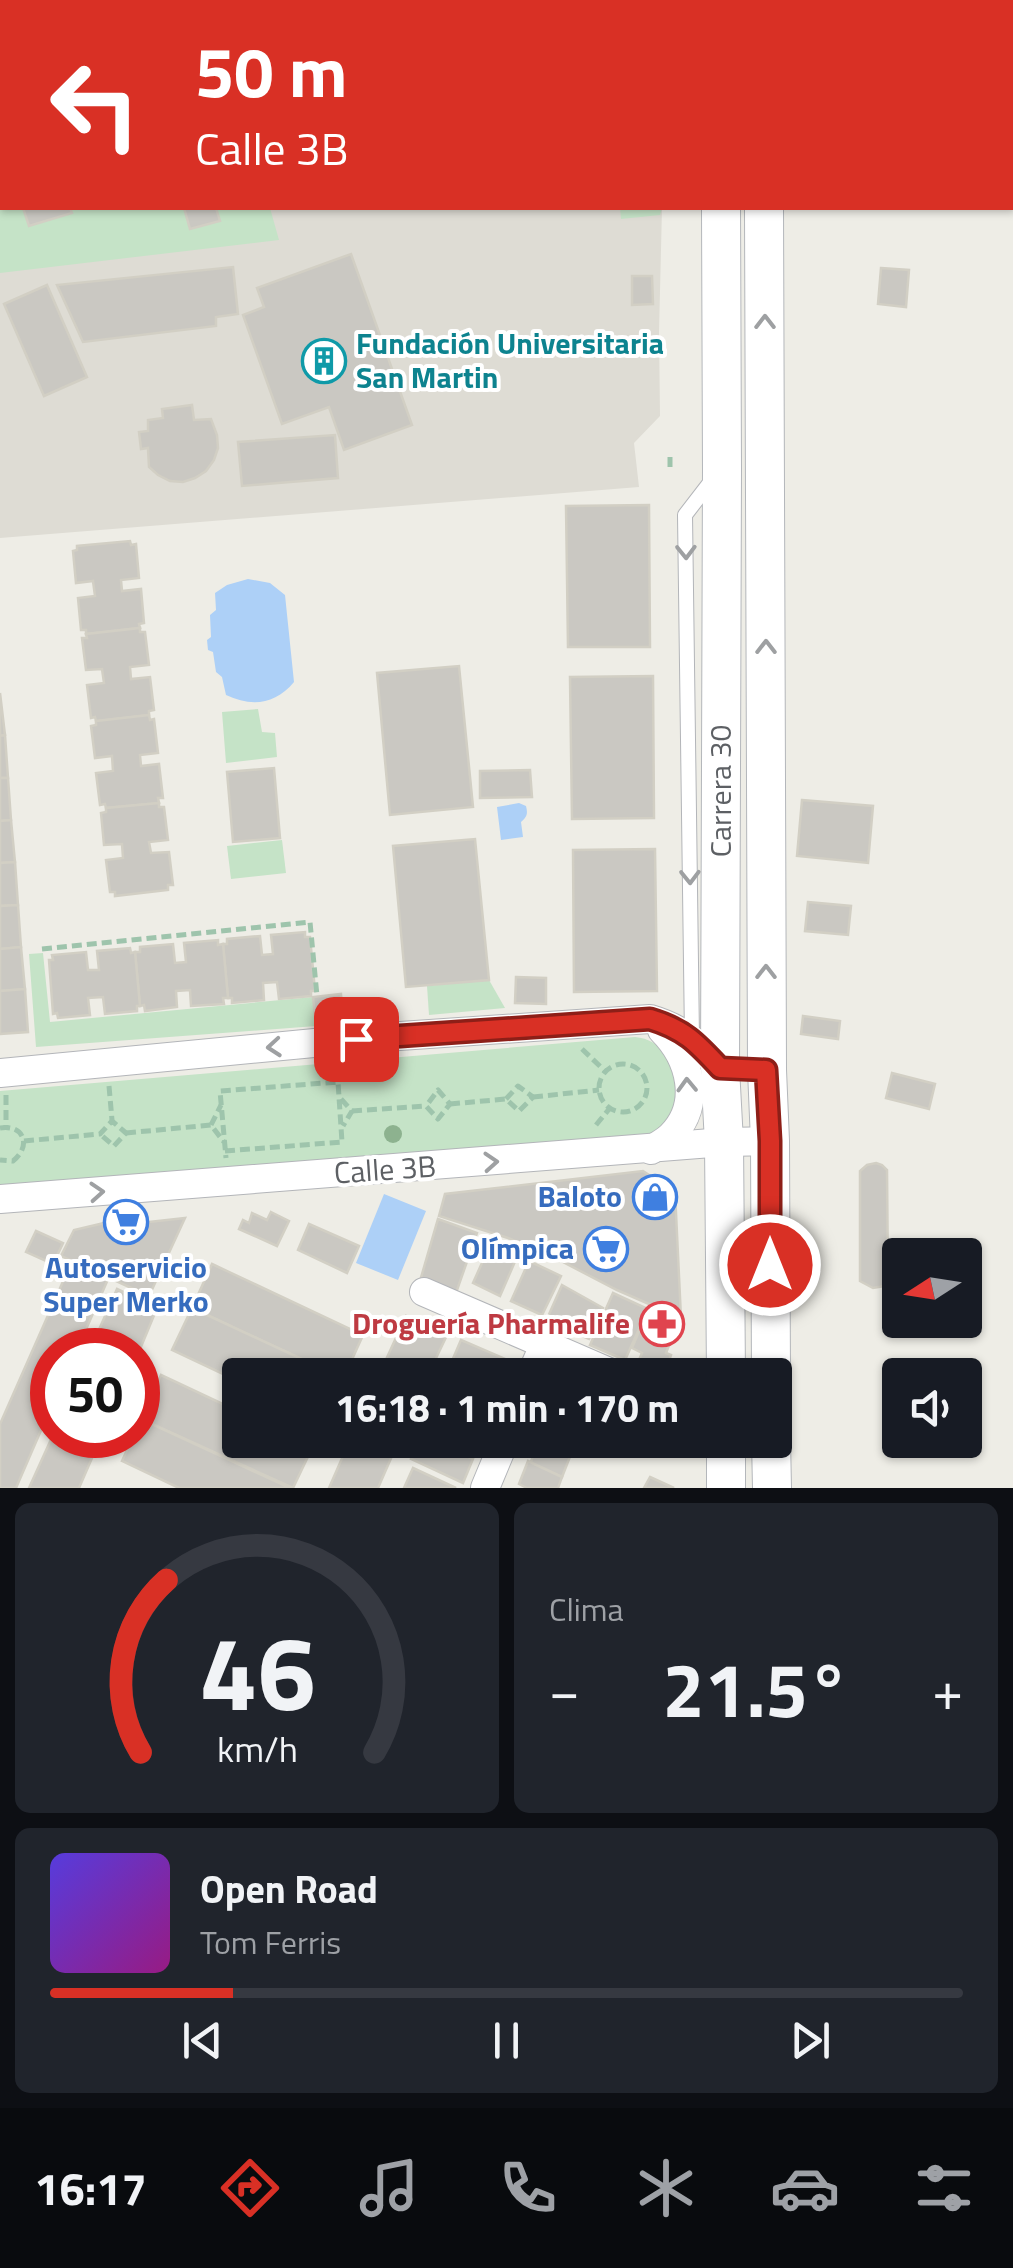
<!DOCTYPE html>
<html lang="es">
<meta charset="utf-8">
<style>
:root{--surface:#171b24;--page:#20242c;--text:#f1f3f6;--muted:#9ea1a6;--line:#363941;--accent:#d93025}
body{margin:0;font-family:"Titillium Web",sans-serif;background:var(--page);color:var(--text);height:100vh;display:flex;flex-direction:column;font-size:38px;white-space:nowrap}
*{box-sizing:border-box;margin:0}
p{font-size:32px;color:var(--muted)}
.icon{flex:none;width:55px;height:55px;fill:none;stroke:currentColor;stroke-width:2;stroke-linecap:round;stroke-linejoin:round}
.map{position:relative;height:1488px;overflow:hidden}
.side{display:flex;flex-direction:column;gap:15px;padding:15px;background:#0d0f14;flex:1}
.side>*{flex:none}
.guide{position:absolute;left:0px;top:0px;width:1015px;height:210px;box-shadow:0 2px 8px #0004;background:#d93025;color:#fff;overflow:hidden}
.needle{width:65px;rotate:258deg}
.buttons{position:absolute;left:882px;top:1238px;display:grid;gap:20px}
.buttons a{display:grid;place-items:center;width:100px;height:100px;border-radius:10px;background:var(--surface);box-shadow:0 2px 8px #0004;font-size:50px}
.speed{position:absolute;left:30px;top:1328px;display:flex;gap:20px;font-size:50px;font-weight:700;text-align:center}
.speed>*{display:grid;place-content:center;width:130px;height:130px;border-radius:50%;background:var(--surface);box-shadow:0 2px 8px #0004;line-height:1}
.speed .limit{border:15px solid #d22;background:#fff;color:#111}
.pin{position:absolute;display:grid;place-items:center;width:85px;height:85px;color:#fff;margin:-42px;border-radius:20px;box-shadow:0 5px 15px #0006}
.me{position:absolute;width:110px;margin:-55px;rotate:0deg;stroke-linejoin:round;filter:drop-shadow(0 0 8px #0008)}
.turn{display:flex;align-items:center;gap:35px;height:210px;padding:0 30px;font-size:45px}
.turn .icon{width:130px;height:130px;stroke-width:2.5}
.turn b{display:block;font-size:70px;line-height:85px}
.big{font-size:75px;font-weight:700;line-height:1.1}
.side .tile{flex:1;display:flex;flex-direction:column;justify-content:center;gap:15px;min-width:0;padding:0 35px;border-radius:15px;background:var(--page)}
.side .dial{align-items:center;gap:0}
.dial svg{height:260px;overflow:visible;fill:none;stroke:var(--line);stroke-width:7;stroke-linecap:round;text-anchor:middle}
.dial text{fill:var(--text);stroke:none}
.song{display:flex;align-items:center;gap:30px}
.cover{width:120px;height:120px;border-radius:15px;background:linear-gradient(135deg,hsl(250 70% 55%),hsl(310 70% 35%))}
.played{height:10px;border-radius:5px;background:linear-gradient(90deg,var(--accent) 20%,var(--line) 20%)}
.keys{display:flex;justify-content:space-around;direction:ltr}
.heat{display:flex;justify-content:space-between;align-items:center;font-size:55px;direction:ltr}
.side .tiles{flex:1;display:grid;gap:15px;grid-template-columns:1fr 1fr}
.tile:last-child{grid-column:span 2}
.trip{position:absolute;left:222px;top:1358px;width:570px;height:100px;border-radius:10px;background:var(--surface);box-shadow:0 2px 8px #0004;font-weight:700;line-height:100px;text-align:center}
.tabs{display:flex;height:160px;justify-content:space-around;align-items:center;background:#090b0e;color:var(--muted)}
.tabs .icon{width:70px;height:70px}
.tabs .on{color:var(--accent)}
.tabs b{font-size:45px;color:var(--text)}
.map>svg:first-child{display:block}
</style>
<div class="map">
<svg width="1013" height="1488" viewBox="0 0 1013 1488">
<rect width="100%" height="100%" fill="#eeede6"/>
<polygon fill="#dedcd4" points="0,0 619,0 619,2 2,2 2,208 662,208 659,333 660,416 634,443 639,487 0,538"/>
<g fill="#c5e3c7">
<polygon points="0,0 212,0 213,2 2,2 2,208 270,208 279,240 0,273"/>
<polygon points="620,208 662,208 660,215 621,219"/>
<polygon points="258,709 262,732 275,733 277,757 226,763 222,712"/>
<polygon points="282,840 286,873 231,879 227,846"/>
<polygon points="43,953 50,1022 313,997 316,1026 36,1047 29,954"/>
<polygon points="489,980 505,1008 429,1015 427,986"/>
<path d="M635 1037C669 1040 682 1077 673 1107 670 1119 663 1126 654 1134L0 1186V1091Z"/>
</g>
<g fill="#add0f7">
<path d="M248 579 270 583 285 595 294 682C275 705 251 707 226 695L222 677 216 672 213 652 208 650 207 640 211 637 210 615 216 610 215 593 227 585Z"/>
<path d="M519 803 526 806C528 814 527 817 521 822L523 837 501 840 497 807Z"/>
<polygon points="384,1194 426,1211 398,1280 356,1263"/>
</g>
<g fill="#cac8c2" stroke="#d2cfc4" stroke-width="2.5">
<polygon points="0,0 32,0 32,2 2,2 2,138 0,130"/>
<polygon points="23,208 70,208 72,213 29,226"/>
<polygon points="184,208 216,208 220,221 190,229"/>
<polygon points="351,254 412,425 344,450 329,407 282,424 243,315 264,307 257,288"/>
<polygon points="233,267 238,314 216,317 216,326 83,342 57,285"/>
<polygon points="881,268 909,270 906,307 878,304"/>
<polygon points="632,276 652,276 653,304 632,305"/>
<polygon points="47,285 87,377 44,396 4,304"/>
<polygon points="192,405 194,420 211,419 217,435 218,448 214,460 206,471 195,478 183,482 170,481 158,475 149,467 148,448 141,449 139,432 148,431 148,420 163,418 162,409"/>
<polygon points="335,435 338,478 242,486 238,442"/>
<polygon points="649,505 650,647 568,647 566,506"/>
<polygon points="130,541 131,545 136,544 139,578 121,580 122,591 141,589 144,623 139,624 140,628 86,634 86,630 81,630 78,598 95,596 93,581 76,583 73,551 77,550 77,546"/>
<polygon points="140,628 140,632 145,632 149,665 130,667 131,679 150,677 154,710 149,711 149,715 96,721 95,717 91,718 87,685 104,683 102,669 86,670 82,638 87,638 86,634"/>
<polygon points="459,666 473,807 390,815 377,673"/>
<polygon points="653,676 654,818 572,819 570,677"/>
<polygon points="0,693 5,735 0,736"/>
<polygon points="149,715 150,720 154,719 158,753 140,755 141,766 159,764 163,798 158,798 159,803 106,808 105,804 100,805 96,773 113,771 112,756 95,758 91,726 96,725 96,721"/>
<polygon points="5,735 8,778 0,778 0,736"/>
<polygon points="274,768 280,838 233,842 227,772"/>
<polygon points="530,770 532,797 480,798 480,771"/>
<polygon points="0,778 8,778 11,820 0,821"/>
<polygon points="802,800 873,806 868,863 797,856"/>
<polygon points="159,803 159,807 164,807 168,840 149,842 151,853 169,852 173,885 168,885 168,890 115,896 115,892 110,892 106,860 123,858 122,844 104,845 101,813 106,812 106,808"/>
<polygon points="11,820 15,862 0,863 0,821"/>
<polygon points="475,839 489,980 406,987 393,846"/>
<polygon points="655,849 657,991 574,992 573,850"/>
<polygon points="15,862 18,905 0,906 0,863"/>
<polygon points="808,902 851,906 848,935 805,931"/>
<polygon points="18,905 21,947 0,949 0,906"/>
<polygon points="305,932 305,937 310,937 315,991 311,991 311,996 279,999 277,982 263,983 264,1000 232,1003 232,998 228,998 223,944 227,944 227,939 260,936 262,955 273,954 271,935"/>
<polygon points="218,940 218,945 223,944 228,998 223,998 224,1004 191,1006 190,990 176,991 177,1007 145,1011 144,1005 140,1006 135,952 140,952 140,947 173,944 175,963 186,962 184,943"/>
<polygon points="21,947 25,989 0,991 0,949"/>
<polygon points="130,948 131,953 135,952 140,1006 137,1006 137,1011 105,1014 103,997 88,998 90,1015 58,1018 57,1013 53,1014 49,960 53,960 52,955 86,952 88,970 99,970 97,951"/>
<polygon points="516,977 546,978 546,1004 515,1003"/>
<polygon points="25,989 28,1032 0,1034 0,991"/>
<polygon points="341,994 343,1023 316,1026 313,997"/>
<polygon points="803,1016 840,1021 838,1039 801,1034"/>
<polygon points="892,1073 935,1084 929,1109 886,1098"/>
<polygon points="876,1163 882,1165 887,1170 888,1279 884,1286 873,1288 860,1281 860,1171 867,1165"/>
<polygon points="643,1171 675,1192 681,1318 617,1290 559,1260 508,1238 439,1216 445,1194"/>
<polygon points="271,1212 289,1221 277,1246 239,1229 243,1220 249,1223 252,1213 267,1220"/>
<polygon points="111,1217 128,1217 131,1224 185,1218 149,1296 61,1256 74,1230 104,1223"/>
<polygon points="438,1219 477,1233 456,1293 420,1281"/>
<polygon points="309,1224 359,1246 347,1273 298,1250"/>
<polygon points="36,1231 63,1243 53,1264 26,1252"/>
<polygon points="490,1245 517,1257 500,1296 473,1283"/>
<polygon points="72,1261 109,1277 77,1350 52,1350 52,1405 16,1488 0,1488 0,1424"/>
<polygon points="529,1261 561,1276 542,1315 511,1301"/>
<polygon points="212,1264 363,1335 345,1375 336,1375 192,1308"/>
<polygon points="562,1285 603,1308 589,1339 546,1321"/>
<polygon points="117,1289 157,1308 138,1354 138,1350 90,1350"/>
<polygon points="613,1293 648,1309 625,1360 590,1345"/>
<polygon points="651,1307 682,1321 672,1341 642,1327"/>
<polygon points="192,1308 336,1375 240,1375 240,1382 172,1350"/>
<polygon points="406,1316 447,1335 428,1375 379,1375"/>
<polygon points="640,1329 670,1343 666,1353 671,1355 669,1361 676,1365 671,1375 648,1375 635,1369 642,1353 632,1348"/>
<polygon points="461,1340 517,1364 512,1375 446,1375"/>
<polygon points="161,1375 240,1412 240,1440 300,1440 313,1446 293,1488 141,1419"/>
<polygon points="141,1419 290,1488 179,1488 122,1461 134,1435 138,1435 138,1426"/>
<polygon points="53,1435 102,1435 79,1488 29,1488"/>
<polygon points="350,1440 399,1440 378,1488 329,1488"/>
<polygon points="420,1440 431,1440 473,1459 463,1483 411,1459"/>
<polygon points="455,1440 479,1440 475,1449"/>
<polygon points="539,1440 550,1440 573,1449 562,1477 530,1464"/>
<polygon points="622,1440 660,1440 651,1456"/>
<polygon points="528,1461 562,1477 558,1488 527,1488 519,1484"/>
<polygon points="413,1468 456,1488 404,1488"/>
<polygon points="650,1477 674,1488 644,1488"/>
</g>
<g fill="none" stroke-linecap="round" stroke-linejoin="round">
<defs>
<polyline id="lane" points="692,1038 685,515 712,480"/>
<g id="street">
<path d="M0 1073 356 1039 650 1019C684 1029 697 1043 720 1068"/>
<path d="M651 1150C657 1146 666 1141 671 1136 703 1104 690 1058 662 1030"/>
<polyline points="0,1199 724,1142 770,1141"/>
<polyline points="424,1292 616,1375"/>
<polyline points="531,1375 545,1343"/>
<polyline points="485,1488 505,1440"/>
</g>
<g id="secondary">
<polyline points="719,0 719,2"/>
<polyline points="762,0 762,2"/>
<polyline points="721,208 722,468 720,1068 724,1142 726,1375"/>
<polyline points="764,208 767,1070 770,1141 771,1375"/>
<polyline points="726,1440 726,1488"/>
<polyline points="771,1440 772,1488"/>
</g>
</defs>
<use href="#lane" stroke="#b3b5b9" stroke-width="16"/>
<use href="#street" stroke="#b3b5b9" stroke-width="30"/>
<use href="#secondary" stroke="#b4b7bb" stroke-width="40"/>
<g stroke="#9ec4ac" stroke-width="5" stroke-dasharray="10 5" stroke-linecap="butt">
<polyline points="670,457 670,467"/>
<polyline points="42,949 310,922 317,996"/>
<polyline points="582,1049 606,1072"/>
<circle cx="623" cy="1088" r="24"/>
<polyline points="109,1086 112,1120"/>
<polyline points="6,1095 6,1127"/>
<polyline points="533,1097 599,1090"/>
<polyline points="341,1099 352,1111 343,1126"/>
<polyline points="450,1104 506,1099 519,1111 533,1097 518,1086 506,1099"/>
<polyline points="352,1111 426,1106 438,1119 450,1104 438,1090 426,1106"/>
<polyline points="211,1125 221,1105"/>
<polyline points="596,1125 610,1108"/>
<path d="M0 1128C24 1124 32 1146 13 1161L0 1160"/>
<polyline points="126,1133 211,1125 224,1142"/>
<polyline points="24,1141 100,1134 112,1121 126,1133 114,1146 100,1134"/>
<polyline points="225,1151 342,1142 338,1082 220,1091 226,1158"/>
</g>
<use href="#lane" stroke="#fff" stroke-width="14"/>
<use href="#street" stroke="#fff" stroke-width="28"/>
<use href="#secondary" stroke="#fff" stroke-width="38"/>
</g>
<circle fill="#8db28f" cx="393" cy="1134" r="9"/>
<defs><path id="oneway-chevron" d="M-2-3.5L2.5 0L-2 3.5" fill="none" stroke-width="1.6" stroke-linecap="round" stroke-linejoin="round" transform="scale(2.5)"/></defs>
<g stroke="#9ea0a2">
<use href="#oneway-chevron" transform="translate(765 322) rotate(-90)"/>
<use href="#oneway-chevron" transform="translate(686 552) rotate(89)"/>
<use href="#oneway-chevron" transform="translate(766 647) rotate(-90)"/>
<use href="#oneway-chevron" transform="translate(690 877) rotate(89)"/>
<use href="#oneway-chevron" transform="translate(766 972) rotate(-90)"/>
<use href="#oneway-chevron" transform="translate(274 1047) rotate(175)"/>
<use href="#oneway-chevron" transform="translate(687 1085) rotate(-92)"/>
<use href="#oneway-chevron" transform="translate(491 1162) rotate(-4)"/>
<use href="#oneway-chevron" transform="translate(97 1192) rotate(-4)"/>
</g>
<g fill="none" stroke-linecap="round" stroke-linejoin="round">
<defs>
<path id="route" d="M356 1039 650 1019C684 1029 697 1043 720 1068L766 1070 770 1141V1265"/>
</defs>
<use href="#route" stroke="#8d1f18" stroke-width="25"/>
<use href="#route" stroke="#d93025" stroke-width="18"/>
</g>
<defs>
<symbol id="building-ring" viewBox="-11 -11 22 22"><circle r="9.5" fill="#fff" stroke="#0f9aa8" stroke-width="1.5"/><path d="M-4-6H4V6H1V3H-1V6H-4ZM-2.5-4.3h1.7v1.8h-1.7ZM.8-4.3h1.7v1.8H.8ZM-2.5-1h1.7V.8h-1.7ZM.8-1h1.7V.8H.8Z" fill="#0f9aa8"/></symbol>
<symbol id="shop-ring" viewBox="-11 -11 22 22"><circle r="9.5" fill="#fff" stroke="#3f7fe0" stroke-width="1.5"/><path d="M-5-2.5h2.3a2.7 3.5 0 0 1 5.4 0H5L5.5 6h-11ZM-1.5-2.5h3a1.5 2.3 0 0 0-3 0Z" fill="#3f7fe0"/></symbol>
<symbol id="supermarket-ring" viewBox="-11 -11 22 22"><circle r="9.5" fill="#fff" stroke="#3f7fe0" stroke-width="1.5"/><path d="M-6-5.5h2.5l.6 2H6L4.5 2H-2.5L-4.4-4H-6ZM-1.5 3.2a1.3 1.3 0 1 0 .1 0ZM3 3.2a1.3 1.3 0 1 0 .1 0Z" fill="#3f7fe0"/></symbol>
<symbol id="pharmacy-ring" viewBox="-11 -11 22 22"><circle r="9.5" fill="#fff" stroke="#e0444e" stroke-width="1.5"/><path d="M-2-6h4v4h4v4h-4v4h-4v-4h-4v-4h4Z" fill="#e0444e"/></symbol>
</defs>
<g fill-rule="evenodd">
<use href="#building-ring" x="299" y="336" width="50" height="50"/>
<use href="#shop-ring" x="630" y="1172" width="50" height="50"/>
<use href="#supermarket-ring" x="101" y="1197" width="50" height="50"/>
<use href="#supermarket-ring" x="581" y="1224" width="50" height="50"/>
<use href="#pharmacy-ring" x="637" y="1299" width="50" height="50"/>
</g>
<g text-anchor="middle" stroke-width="8" stroke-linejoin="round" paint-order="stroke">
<g font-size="30" font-weight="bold" fill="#0d838f" stroke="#fff" text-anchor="start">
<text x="356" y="354">Fundación Universitaria<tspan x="356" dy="34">San Martin</tspan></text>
</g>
<g font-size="30" fill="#5d6064" stroke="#fff">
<text transform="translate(721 791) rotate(-90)" y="10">Carrera 30</text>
<text transform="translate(385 1170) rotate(-4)" y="10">Calle 3B</text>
</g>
<g font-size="30" font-weight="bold" fill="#366cbe" stroke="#fff" text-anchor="end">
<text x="622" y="1207">Baloto</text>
<text x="574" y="1259">Olímpica</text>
<text x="126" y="1278" text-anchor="middle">Autoservicio<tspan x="126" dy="34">Super Merko</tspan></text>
</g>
<g font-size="30" font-weight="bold" fill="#be3a42" stroke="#fff" text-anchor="end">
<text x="630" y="1334">Droguería Pharmalife</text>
</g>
</g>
</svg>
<div class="buttons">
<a><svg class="needle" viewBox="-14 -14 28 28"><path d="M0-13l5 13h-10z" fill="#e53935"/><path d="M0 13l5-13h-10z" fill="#9ea1a6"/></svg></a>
<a><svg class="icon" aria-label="sound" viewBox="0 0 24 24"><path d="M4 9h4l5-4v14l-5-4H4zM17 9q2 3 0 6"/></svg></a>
</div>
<div class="speed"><div class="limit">50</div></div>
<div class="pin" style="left:356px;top:1039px;background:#d93025"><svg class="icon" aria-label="arrive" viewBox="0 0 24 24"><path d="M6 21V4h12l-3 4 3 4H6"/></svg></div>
<svg class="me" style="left:770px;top:1265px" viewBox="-20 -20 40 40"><circle r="17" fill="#d93025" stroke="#fff" stroke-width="3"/><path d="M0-11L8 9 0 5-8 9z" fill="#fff"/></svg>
<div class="trip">16:18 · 1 min · 170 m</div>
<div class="guide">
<div class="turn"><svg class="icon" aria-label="left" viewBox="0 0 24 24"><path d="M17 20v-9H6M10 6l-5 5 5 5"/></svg><div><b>50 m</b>Calle 3B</div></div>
</div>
</div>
<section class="side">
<div class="tiles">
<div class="tile dial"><svg viewBox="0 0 100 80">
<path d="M14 69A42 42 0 1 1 86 69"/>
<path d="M14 69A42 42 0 0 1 22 16" stroke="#d93025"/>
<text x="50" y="56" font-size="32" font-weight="700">46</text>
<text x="50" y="72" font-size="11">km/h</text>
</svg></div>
<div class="tile"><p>Clima</p>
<div class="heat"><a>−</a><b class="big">21.5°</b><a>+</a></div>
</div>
<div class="tile">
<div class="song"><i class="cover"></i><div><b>Open Road</b><p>Tom Ferris</p></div></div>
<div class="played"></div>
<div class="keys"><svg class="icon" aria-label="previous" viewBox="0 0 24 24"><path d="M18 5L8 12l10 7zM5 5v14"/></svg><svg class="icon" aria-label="pause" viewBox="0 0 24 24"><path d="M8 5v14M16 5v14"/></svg><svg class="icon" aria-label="next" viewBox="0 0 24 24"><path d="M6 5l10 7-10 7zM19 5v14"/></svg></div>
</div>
</div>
</section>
<nav class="tabs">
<b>16:17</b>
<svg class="icon on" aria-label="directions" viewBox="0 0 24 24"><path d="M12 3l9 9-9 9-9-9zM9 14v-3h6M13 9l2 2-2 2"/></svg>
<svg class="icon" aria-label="music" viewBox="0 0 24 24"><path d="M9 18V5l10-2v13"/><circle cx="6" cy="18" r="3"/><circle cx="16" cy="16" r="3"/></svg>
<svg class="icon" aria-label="phone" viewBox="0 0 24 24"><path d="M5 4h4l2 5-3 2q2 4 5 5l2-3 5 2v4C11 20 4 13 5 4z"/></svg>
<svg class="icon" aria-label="climate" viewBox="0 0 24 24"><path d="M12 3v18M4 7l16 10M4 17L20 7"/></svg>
<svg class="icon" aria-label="car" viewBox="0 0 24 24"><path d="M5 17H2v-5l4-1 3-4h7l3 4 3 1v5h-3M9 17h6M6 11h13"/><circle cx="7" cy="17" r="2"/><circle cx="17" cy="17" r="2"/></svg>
<svg class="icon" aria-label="filters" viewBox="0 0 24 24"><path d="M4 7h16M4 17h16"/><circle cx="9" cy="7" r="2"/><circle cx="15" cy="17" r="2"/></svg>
</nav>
